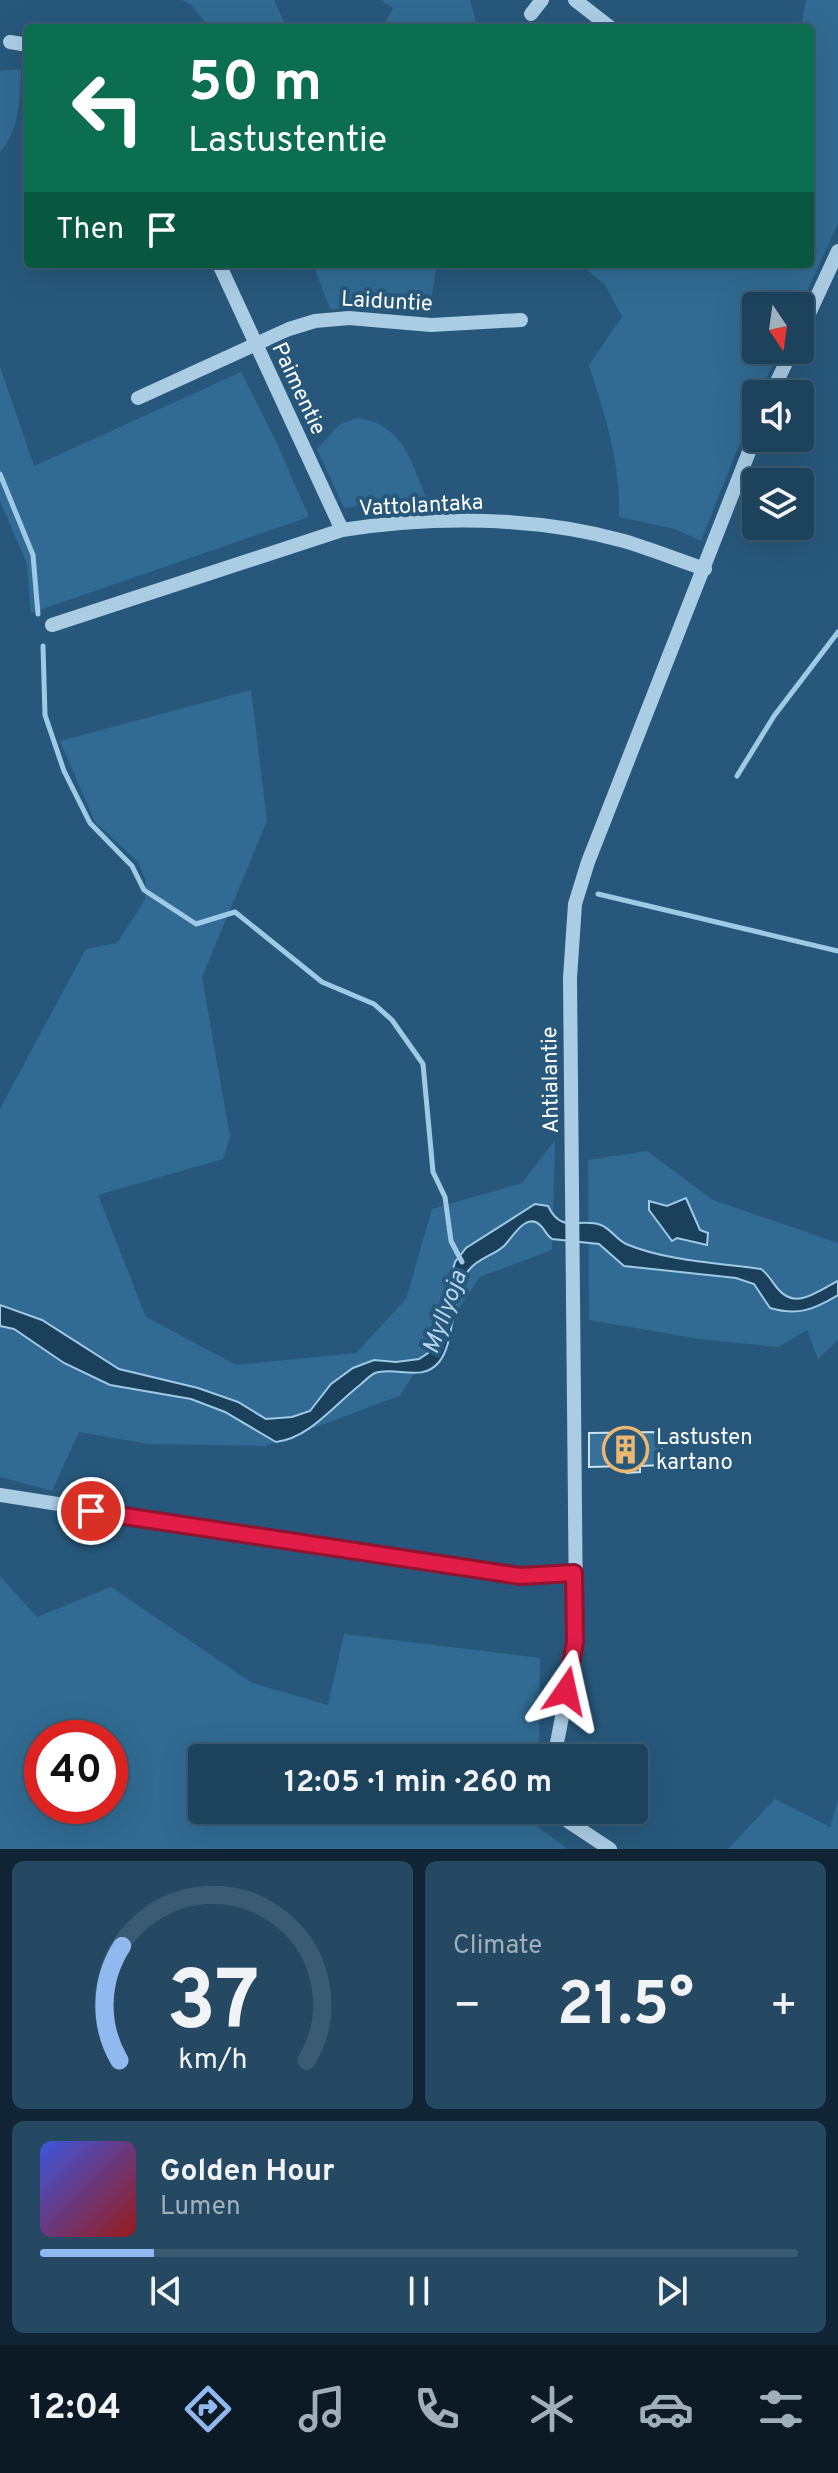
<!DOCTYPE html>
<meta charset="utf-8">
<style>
:root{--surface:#1d425c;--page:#254962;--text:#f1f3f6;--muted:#a0b0bb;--line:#3b5b72;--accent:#90b9f0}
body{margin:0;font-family:Overpass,sans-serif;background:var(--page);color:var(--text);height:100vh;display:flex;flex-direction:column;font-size:30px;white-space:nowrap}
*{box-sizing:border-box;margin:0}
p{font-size:26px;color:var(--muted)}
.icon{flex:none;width:44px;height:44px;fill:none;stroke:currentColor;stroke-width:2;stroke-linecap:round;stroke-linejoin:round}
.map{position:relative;height:1849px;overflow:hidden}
.panel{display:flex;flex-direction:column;gap:12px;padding:12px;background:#102433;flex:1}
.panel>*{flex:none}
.hud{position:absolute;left:24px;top:24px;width:790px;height:244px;border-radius:8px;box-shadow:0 8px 32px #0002,0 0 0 2px var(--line);background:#0b6e4f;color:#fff;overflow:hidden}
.needle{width:52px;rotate:167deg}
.fabs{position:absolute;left:742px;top:292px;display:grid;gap:16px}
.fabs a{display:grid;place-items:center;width:72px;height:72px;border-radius:8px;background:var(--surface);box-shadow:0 8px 32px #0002,0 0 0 2px var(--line);font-size:40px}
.speed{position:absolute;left:24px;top:1720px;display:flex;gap:16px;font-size:40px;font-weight:700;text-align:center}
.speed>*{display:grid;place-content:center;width:104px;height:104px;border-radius:50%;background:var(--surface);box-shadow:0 8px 32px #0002,0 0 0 2px var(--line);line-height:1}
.speed .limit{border:12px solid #d22;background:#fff;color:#111}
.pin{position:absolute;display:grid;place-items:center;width:68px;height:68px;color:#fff;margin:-34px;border:4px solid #fff;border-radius:50%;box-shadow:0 2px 8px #0007}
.me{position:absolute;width:88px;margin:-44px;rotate:11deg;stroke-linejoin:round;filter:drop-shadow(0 0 6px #0008)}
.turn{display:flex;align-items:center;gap:28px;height:168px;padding:0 32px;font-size:36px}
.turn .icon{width:104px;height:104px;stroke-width:2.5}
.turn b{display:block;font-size:56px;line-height:68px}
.then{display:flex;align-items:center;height:76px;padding:0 32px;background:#0003;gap:16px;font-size:30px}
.big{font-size:60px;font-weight:700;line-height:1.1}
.panel .tile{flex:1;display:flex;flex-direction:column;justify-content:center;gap:12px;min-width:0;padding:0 28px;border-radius:12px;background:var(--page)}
.panel .dial{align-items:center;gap:0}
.dial svg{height:208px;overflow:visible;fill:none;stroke:var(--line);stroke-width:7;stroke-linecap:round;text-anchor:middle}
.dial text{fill:var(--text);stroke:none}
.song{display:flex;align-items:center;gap:24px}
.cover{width:96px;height:96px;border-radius:12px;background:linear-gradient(135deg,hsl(230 70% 55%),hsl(0 70% 35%))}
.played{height:8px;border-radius:4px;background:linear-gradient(90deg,var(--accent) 15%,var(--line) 15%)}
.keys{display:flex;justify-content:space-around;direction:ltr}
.heat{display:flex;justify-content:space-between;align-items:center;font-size:44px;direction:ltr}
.panel .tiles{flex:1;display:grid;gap:12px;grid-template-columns:1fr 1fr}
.tile:last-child{grid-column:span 2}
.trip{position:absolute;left:188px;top:1744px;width:460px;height:80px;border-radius:8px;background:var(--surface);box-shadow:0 8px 32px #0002,0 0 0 2px var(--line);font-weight:700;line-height:80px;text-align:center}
.tabs{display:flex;height:128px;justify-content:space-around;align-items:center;background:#0c1a25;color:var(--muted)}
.tabs .icon{width:56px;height:56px}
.tabs .selected{color:var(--accent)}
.tabs b{font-size:36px;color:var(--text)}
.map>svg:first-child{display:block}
</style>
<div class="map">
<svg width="838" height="1849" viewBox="0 0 838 1849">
<rect width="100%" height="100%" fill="#27587b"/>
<g fill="#316b93" fill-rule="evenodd">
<polygon points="182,0 274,0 287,28 210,28 190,4"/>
<polygon points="381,0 470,0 478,28 382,28 393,8"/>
<path d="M806 0H838V223L800 307 756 306V350H780L759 394H756V402L701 541 675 529 619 517C621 464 605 415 589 365L622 317 605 285 580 264H810V28H801Z"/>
<path d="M21 69C20 98 20 130 0 152V71Z"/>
<polygon points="313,264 437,264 429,314 377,307 330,309"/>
<polygon points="0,367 34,466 241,372 275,439 309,517 31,613 27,564 0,501"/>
<path d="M358 418C405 425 411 463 428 501L379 502 344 508 317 449 340 424Z"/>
<polygon points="251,690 267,821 202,977 230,1137 223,1159 98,1195 146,1317 236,1365 356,1353 406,1299 432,1209 522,1183 555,1140 552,1250 480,1277 399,1396 265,1446 149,1444 79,1432 52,1491 0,1477 0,1109 86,949 117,943 145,900 146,881 138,862 95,822 60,741"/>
<polygon points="647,1151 713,1200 838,1243 838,1340 818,1359 807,1330 778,1347 699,1339 589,1320 588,1160"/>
<path d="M0 1576 37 1617 111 1587 252 1683 328 1705 344 1634 540 1658 539 1758H202V1810H538V1827L568 1849H0ZM42 1738H110V1806H42Z"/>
<polygon points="775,1799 830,1827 838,1800 838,1849 728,1849"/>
</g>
<g fill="#1b405c" stroke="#9fcae5" stroke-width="2">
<polygon points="686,1198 700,1230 708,1233 707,1245 677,1238 672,1241 649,1210 649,1201 667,1206"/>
<path d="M535 1204 548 1206C562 1235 579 1217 601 1225 611 1229 617 1240 626 1244 667 1261 717 1263 761 1269 769 1275 772 1282 778 1289 796 1311 819 1290 838 1281V1295C813 1310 798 1316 770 1308L754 1284 736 1278 624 1266 599 1244 552 1239C546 1235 546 1231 541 1226 526 1210 511 1240 504 1246 493 1256 478 1258 469 1270 450 1291 456 1342 439 1362 422 1383 396 1366 375 1373 370 1375 364 1382 360 1385 335 1404 310 1438 276 1442L225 1412 191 1399 110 1385 64 1363 14 1329 0 1326V1305L42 1320 119 1369 198 1388 238 1402 266 1419 292 1417 310 1411 331 1384 353 1368 374 1360 396 1362 419 1359 428 1353 437 1334 455 1262 466 1248Z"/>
</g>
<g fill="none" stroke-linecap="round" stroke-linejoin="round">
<g stroke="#9fcae5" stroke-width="5">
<polyline points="0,474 33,555 38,614"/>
<polyline points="43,646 45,715 64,771 90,823 132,866 144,890 196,924 235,912 322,982 374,1004 392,1020 423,1064 433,1172 445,1197 451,1241 462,1262"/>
<polyline points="737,776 774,716 838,632"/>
<polyline points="598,894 838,951"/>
</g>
</g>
<polygon fill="#377098" stroke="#cde4f4" stroke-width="2" points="661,1432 662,1465 640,1466 640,1472 627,1473 627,1466 589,1467 589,1433"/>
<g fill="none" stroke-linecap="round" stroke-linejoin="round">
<g stroke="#abcde4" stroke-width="14">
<polyline points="575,0 611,28"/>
<polyline points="531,14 542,0"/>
<polyline points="10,42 28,45"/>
<polyline points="219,264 342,530"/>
<polyline points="800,333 838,251"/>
<polyline points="771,394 792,350"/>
<polyline points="138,398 289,329 315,321 349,318 431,325 521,320"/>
<path d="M52 625 342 530C434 516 534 516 624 541 651 549 678 560 705 569"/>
<polyline points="0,1495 520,1576 574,1573"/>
<polyline points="554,1758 572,1666 576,1616 570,978 575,904 588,862 756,434"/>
<polyline points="563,1810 569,1822 610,1849"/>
</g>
</g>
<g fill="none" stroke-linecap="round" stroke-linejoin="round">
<defs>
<polyline id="route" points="91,1511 520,1576 574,1573 575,1642 566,1691"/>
</defs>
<use href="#route" stroke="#92132f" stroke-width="20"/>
<use href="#route" stroke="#e11d48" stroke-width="14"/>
</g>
<defs>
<symbol id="building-ring" viewBox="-11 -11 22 22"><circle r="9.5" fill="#27587b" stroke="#ecb771" stroke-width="1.5"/><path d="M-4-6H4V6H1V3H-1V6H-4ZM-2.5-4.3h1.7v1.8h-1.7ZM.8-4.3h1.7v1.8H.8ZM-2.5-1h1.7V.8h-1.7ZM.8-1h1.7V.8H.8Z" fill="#ecb771"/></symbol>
</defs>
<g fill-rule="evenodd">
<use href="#building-ring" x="600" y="1424" width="51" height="51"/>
</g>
<g text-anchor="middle" stroke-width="8" stroke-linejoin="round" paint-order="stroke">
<g font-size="22" fill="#fff" stroke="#27587b">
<text transform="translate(387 300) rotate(3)" y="8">Laiduntie</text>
<text transform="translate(300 388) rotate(65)" y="8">Paimentie</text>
<text transform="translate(421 504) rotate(-3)" y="8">Vattolantaka</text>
<text transform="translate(549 1080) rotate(-91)" y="8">Ahtialantie</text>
</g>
<g font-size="22" fill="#fff" stroke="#27587b" text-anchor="start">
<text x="656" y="1444">Lastusten<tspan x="656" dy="25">kartano</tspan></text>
</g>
<g font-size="24" font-style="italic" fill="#b6d6ec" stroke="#27587b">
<text transform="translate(444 1312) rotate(-70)" y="8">Myllyoja</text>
</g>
</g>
</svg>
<div class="fabs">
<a><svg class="needle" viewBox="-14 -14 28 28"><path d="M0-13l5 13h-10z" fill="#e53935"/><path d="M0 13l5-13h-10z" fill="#a0b0bb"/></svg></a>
<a><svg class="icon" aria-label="sound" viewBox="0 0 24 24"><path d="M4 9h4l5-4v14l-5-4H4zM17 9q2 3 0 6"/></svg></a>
<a><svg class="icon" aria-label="layers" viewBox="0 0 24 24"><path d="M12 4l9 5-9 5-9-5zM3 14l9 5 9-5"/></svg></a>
</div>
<div class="speed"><div class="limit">40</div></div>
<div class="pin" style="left:91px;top:1511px;background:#d93025"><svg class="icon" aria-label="arrive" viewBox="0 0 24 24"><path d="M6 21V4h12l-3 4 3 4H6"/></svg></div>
<svg class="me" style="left:566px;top:1691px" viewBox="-20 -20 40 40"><path d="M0-17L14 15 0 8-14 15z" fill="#e11d48" stroke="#fff" stroke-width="4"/></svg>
<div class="trip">12:05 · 1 min · 260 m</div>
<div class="hud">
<div class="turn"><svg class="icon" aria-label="left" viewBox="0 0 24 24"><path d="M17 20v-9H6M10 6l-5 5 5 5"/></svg><div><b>50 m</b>Lastustentie</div></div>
<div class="then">Then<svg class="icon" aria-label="arrive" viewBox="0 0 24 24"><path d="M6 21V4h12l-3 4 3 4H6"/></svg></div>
</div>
</div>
<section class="panel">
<div class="tiles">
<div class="tile dial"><svg viewBox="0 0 100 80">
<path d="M14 69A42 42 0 1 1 86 69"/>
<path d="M14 69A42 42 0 0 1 15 25" stroke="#90b9f0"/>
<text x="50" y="56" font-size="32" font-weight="700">37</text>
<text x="50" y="72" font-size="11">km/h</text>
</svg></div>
<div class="tile"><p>Climate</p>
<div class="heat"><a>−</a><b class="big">21.5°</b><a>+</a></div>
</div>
<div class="tile">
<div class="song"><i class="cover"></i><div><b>Golden Hour</b><p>Lumen</p></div></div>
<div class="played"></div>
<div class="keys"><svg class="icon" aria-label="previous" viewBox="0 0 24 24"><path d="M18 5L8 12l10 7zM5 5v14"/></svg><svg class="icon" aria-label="pause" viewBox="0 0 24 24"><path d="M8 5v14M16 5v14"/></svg><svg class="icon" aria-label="next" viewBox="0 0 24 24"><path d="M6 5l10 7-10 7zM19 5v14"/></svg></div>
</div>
</div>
</section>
<nav class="tabs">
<b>12:04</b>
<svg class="icon selected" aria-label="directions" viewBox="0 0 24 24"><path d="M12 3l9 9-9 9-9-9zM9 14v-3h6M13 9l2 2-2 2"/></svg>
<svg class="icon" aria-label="music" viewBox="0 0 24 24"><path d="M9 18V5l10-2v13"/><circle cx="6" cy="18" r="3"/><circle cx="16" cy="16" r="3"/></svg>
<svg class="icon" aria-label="phone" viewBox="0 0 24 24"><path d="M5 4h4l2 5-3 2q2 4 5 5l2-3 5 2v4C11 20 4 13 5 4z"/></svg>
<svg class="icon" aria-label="climate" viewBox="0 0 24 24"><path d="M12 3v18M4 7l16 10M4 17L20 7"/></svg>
<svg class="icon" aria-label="car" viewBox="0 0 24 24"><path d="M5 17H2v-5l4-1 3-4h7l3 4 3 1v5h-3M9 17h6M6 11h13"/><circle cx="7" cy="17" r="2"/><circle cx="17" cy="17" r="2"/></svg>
<svg class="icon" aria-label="filters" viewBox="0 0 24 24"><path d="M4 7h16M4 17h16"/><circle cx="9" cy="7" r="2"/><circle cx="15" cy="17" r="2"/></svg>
</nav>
